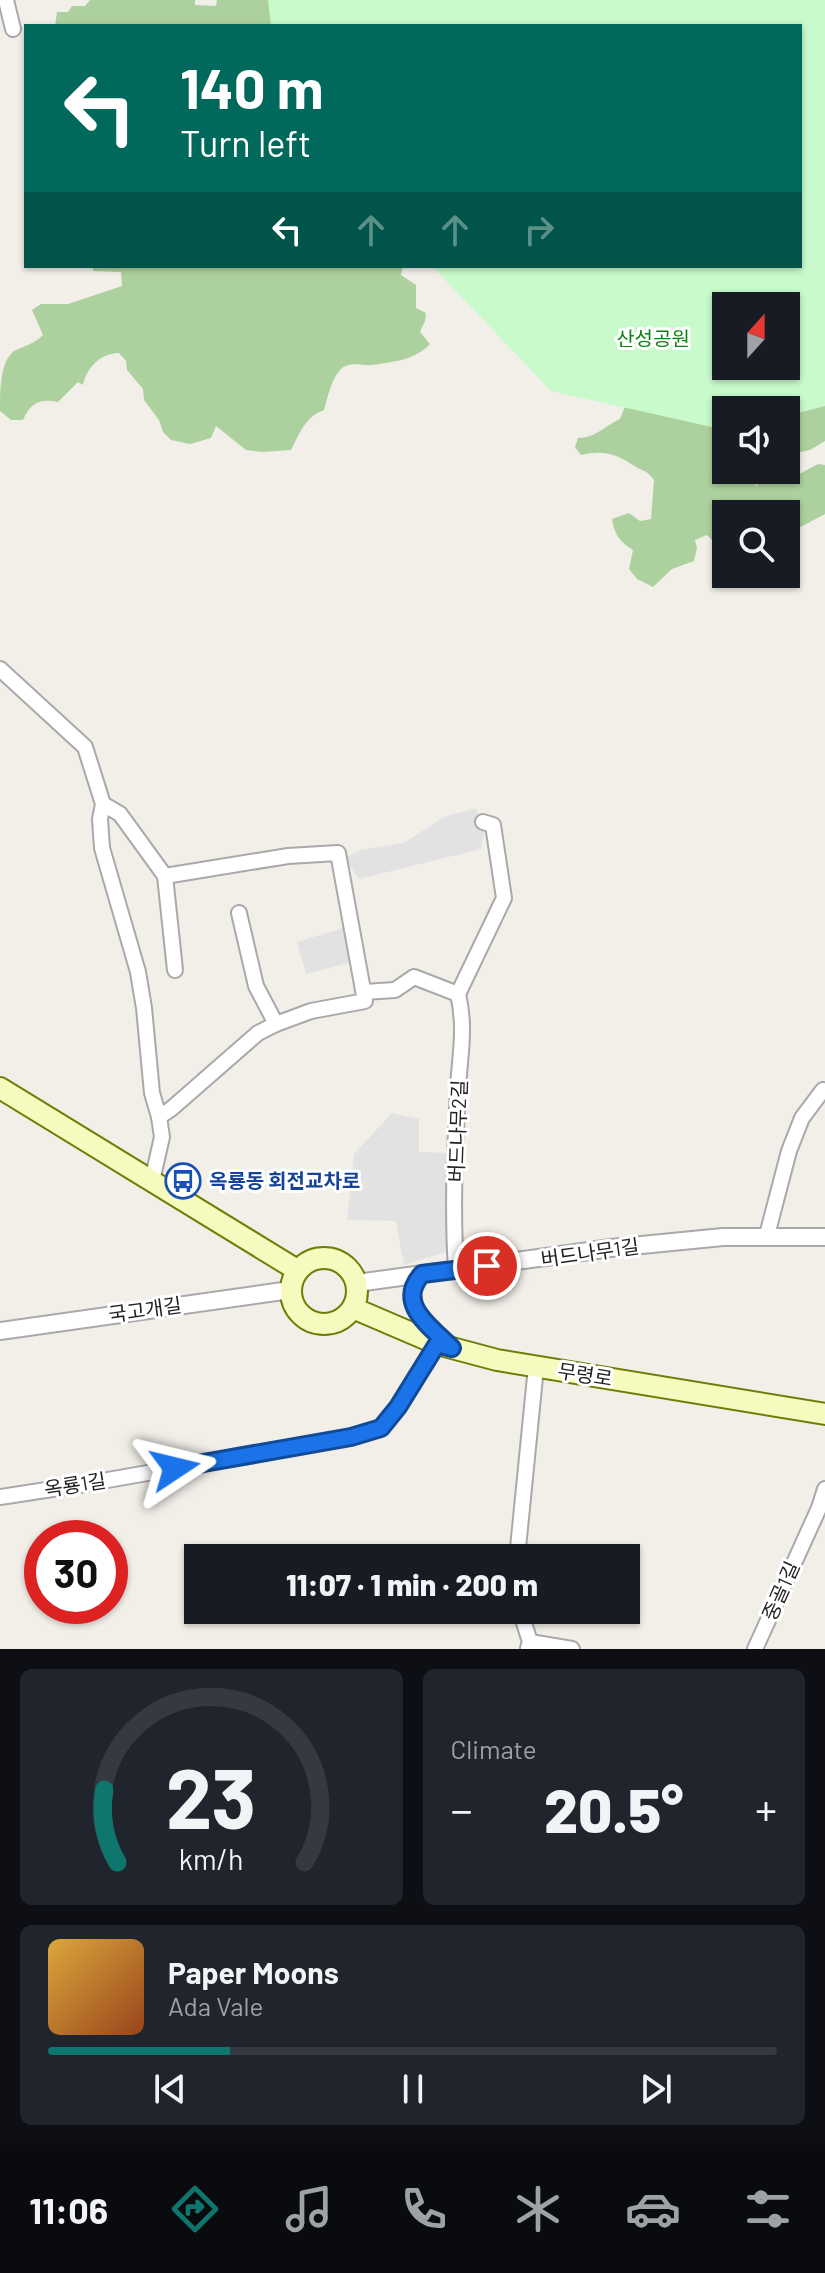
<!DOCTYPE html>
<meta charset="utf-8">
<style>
:root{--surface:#171b24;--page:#20242c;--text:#f1f3f6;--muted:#9ea1a6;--line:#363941;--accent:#0f766e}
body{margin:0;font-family:Barlow,"Noto Sans KR",sans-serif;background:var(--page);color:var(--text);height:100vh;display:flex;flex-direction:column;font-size:30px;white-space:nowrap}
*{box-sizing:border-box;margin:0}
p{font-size:26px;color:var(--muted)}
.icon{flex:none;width:44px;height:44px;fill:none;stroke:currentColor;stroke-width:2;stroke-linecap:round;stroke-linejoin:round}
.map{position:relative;height:1649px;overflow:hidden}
.details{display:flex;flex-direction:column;gap:20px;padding:20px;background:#0d0f14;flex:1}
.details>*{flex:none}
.banner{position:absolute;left:24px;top:24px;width:778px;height:244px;border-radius:0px;box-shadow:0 2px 6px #0004;background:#00695c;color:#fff;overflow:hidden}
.needle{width:52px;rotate:21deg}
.buttons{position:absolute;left:712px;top:292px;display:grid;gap:16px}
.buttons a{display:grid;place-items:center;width:88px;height:88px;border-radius:0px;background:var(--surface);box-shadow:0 2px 6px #0004;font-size:40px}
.speed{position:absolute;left:24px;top:1520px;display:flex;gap:16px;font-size:40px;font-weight:700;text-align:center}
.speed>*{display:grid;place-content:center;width:104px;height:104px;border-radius:50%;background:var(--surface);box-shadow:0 2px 6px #0004;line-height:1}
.speed .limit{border:12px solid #d22;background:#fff;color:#111}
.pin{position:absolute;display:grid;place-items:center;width:68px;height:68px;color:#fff;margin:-34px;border:4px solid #fff;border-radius:50%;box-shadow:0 2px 8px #0007}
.me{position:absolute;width:88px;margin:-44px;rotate:80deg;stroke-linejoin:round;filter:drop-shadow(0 0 6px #0008)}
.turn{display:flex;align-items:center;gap:28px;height:168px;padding:0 24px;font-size:36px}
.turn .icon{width:104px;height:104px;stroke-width:2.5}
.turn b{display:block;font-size:56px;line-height:68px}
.lanes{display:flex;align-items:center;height:76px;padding:0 24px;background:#0003;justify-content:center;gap:40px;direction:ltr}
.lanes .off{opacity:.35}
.big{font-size:60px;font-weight:800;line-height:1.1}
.details .tile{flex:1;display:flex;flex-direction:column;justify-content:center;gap:12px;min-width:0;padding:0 28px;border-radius:12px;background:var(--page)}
.details .dial{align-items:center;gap:0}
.dial svg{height:208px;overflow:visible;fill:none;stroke:var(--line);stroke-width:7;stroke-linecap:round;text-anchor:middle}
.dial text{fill:var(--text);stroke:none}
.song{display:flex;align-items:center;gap:24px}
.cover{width:96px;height:96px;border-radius:12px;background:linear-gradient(135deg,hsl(40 70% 55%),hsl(20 70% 35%))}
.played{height:8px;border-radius:4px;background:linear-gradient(90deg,var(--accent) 25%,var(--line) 25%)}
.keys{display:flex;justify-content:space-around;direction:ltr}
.heat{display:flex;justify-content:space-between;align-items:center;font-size:44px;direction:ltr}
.details .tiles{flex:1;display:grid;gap:20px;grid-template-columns:1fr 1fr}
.tile:last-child{grid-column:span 2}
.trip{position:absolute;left:184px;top:1544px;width:456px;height:80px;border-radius:0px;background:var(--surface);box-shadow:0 2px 6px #0004;font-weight:800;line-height:80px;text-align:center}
.menu{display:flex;height:128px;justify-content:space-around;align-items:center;background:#090b0e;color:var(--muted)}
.menu .icon{width:56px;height:56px}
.menu .on{color:var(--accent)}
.menu b{font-size:36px;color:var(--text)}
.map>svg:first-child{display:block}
</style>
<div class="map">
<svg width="825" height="1649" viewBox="0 0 825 1649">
<rect width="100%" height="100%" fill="#f2efe9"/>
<g fill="#add19e" fill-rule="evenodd">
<polygon points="90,0 195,0 195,5 216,6 217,0 323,0 311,26 55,26 57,12 68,12 72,6 85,6"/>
<path d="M825 10V441L810 450 786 455V410H726V470H750L756 486C769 475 774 473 790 479L818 464 825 465V514L791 532V518L784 506 772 505 759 514H726V534L718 546 707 535 695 540 697 548 694 561 672 569 653 587 637 579 629 569 633 550C620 542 614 534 612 519L629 513 640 521 651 519 654 480C646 469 643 472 633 465 615 453 602 450 581 455L575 447 578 438C595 438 605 426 620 419L634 383 621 361 800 266V26ZM726 306H786V366H726Z"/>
<path d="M93 266H403L401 275 416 285V308L426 313 425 321 420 332 430 344C416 360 392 362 372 365 361 366 350 361 341 369 331 380 328 396 324 410 305 417 300 433 291 450L262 452 246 450 216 426 211 438 190 444 171 440 163 432 159 420 144 400 143 389 127 370 126 361 119 353C101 353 87 367 83 385L78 382 58 402C40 398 30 403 23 420H11L0 411C0 390 0 362 14 351 26 345 34 344 43 335L32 310 41 304H68L122 286 121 272 93 271Z"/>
</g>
<path fill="#c8facc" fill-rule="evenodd" d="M268 0H825V406L786 416V410H726L725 430 551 391 432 266H800V26H271ZM726 306H786V366H726Z"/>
<g fill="#e2e2e2">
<polygon points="476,808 484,833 481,849 359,879 350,866 347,857 361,850 404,843 444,817"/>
<polygon points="343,928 351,962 306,974 297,942"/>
<polygon points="392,1113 419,1119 419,1152 447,1153 449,1251 404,1265 396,1221 347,1220 354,1154"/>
</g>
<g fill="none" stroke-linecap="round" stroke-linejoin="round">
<defs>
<g id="minor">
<polyline points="6,0 13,29"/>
<polyline points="0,669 85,747 103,804 100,819 102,848 138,972 144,1008 152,1093 159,1117 171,1109 258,1033 276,1024"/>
<polyline points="103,804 120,814 165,876 175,970"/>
<polyline points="165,876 288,856 338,853 365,1001 311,1011 276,1024 256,986 239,913"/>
<polyline points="364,992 395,990 414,977 458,994 504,898 493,825 483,822"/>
<polyline points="152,1181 162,1137 159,1117"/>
<polyline points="767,1235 789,1151 802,1118 823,1090"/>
<path d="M456 1269C452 1209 455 1147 458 1088 460 1053 466 1029 458 994"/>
<polyline points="0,1497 85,1484 351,1437 381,1428 398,1407 437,1344"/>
<polyline points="517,1558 536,1367"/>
<polyline points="520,1610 530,1642 528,1648"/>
<polyline points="530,1642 572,1649"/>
<polyline points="755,1649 819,1508 825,1489"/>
</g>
<g id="tertiary">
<path d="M422 1274C396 1304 430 1326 451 1347"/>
<polyline points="357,1283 611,1248 723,1237 825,1237"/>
<polyline points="0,1331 290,1290"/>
</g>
<g id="secondary">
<polyline points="0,1088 297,1270"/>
<circle cx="324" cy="1291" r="33"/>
<polyline points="353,1308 437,1344 497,1360 825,1414"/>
</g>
</defs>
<use href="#minor" stroke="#a9a9a9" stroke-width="18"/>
<use href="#tertiary" stroke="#a9a9a9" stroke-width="20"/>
<use href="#secondary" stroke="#707d05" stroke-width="24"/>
<use href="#minor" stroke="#fff" stroke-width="14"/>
<use href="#tertiary" stroke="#fff" stroke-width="16"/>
<use href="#secondary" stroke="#f7fabf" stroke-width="20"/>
</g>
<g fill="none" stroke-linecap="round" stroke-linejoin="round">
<defs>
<path id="route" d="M175 1468 351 1437 381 1428 398 1407 437 1344 452 1348C431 1327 395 1304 422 1274L487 1266"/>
</defs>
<use href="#route" stroke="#114b97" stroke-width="20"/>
<use href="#route" stroke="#1a73e8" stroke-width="14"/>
</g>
<defs>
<symbol id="bus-ring" viewBox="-11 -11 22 22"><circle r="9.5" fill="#fff" stroke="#1a4fb4" stroke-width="1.5"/><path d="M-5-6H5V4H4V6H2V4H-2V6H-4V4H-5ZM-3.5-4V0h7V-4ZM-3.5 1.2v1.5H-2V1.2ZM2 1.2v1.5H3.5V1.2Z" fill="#1a4fb4"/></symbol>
</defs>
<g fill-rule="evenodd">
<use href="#bus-ring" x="163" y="1161" width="40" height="40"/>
</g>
<g text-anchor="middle" stroke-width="6" stroke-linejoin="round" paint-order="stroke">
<g font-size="20" fill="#0c8416" stroke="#fff">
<text x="653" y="346">산성공원</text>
</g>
<g font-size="20" fill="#222" stroke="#fff">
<text transform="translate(458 1131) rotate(-88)" y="7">버드나무2길</text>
<text transform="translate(590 1253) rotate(-8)" y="7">버드나무1길</text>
<text transform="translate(145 1310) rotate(-8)" y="7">국고개길</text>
<text transform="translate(585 1375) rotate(9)" y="7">무령로</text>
<text transform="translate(75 1485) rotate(-9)" y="7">옥룡1길</text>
<text transform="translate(781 1591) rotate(-66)" y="7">중골1길</text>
</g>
<g font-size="20" font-weight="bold" fill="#164399" stroke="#fff" text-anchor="start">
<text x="209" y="1188">옥룡동 회전교차로</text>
</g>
</g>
</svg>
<div class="buttons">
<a><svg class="needle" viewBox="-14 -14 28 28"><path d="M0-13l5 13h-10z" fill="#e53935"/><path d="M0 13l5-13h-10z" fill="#9ea1a6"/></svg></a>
<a><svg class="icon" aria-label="sound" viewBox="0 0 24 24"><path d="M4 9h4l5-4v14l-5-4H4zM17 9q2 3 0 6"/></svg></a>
<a><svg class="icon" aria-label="search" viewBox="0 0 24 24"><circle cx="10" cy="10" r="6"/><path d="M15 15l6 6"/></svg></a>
</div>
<div class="speed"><div class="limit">30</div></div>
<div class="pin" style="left:487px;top:1266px;background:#d93025"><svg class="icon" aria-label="arrive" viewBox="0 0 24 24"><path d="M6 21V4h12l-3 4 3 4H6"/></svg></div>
<svg class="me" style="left:175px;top:1468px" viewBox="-20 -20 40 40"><path d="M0-17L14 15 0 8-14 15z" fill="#1a73e8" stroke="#fff" stroke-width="4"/></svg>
<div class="trip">11:07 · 1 min · 200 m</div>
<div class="banner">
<div class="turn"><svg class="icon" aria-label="left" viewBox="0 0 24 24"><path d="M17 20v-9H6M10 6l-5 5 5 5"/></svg><div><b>140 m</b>Turn left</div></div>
<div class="lanes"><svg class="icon" aria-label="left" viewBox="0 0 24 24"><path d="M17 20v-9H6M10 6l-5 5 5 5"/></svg><svg class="icon off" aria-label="ahead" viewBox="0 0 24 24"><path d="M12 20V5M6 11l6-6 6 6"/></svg><svg class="icon off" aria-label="ahead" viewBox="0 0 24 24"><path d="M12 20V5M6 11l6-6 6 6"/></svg><svg class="icon off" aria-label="right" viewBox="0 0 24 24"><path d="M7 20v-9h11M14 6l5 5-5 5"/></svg></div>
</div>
</div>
<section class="details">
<div class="tiles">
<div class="tile dial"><svg viewBox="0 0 100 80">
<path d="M14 69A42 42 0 1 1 86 69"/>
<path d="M14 69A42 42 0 0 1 9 41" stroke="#0f766e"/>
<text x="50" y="56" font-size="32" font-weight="700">23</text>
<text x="50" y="72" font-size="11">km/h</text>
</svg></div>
<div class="tile"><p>Climate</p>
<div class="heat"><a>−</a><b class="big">20.5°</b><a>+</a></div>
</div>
<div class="tile">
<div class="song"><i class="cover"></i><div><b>Paper Moons</b><p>Ada Vale</p></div></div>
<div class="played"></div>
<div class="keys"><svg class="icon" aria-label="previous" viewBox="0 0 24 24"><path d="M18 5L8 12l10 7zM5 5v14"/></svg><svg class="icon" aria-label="pause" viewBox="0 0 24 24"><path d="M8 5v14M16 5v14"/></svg><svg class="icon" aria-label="next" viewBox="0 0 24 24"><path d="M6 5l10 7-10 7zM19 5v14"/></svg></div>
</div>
</div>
</section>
<nav class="menu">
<b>11:06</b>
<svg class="icon on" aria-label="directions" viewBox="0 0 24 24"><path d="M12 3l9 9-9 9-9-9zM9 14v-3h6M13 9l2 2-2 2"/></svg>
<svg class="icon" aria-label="music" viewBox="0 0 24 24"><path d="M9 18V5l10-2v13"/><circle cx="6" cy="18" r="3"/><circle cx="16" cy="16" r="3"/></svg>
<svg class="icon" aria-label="phone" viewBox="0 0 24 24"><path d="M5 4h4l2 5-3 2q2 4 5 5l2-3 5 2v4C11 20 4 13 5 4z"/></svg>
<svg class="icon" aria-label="climate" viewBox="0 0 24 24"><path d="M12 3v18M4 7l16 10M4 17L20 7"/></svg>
<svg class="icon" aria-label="car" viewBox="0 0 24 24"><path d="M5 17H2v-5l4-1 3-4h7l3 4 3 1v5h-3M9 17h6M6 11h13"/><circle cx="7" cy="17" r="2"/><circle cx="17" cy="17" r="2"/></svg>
<svg class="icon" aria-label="filters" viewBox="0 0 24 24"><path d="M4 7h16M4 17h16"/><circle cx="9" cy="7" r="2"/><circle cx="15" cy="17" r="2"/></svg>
</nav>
